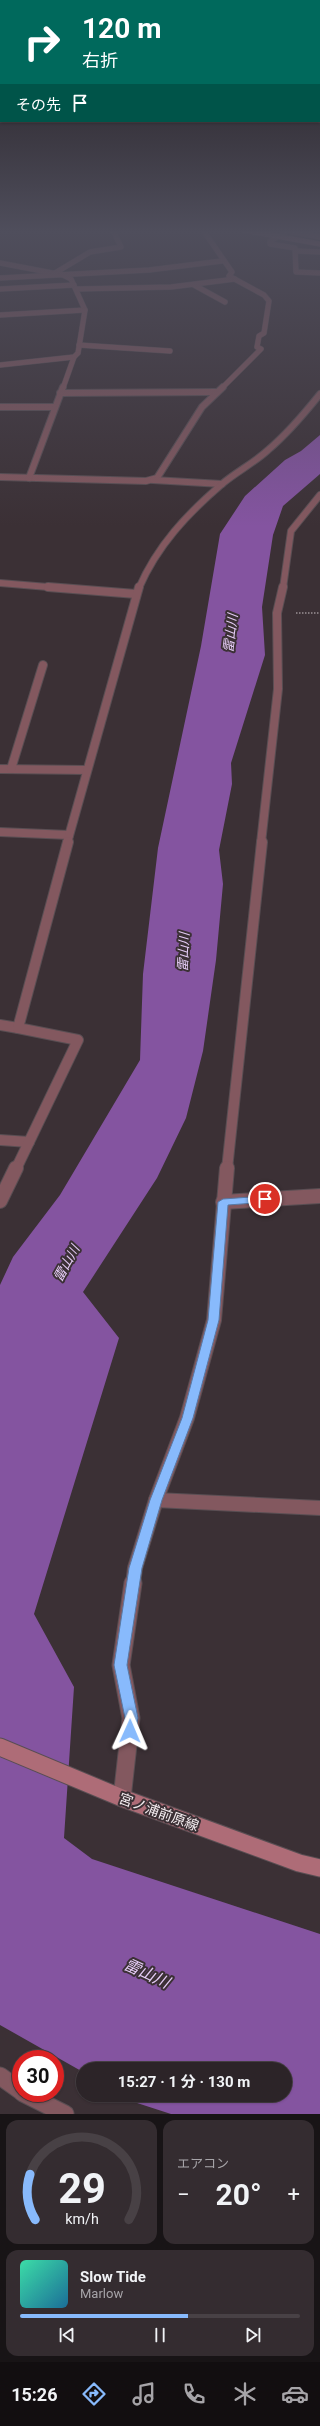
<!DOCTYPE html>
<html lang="ja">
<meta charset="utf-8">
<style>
:root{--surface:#2c2428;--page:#342c30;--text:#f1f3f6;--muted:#a6a4a8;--line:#484145;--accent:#88bafc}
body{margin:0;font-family:Roboto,"Noto Sans JP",sans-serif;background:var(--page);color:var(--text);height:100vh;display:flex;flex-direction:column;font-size:15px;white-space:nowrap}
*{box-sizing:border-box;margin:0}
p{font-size:13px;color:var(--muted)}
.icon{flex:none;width:22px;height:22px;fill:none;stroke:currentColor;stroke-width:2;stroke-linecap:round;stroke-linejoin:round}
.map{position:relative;height:2114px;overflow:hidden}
.side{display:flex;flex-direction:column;gap:6px;padding:6px;background:#181416;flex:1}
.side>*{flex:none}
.guide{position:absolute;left:0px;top:0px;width:320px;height:122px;box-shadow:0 1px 3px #0004,0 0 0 1px var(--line);background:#00695c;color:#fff;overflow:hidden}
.speed{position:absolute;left:12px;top:2050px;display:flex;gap:8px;font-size:20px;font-weight:700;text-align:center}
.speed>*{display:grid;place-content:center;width:52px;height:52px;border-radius:50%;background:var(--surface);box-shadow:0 1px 3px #0004,0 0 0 1px var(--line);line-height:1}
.speed .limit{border:6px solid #d22;background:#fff;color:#111}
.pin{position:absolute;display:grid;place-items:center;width:34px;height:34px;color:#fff;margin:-17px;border:2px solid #fff;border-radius:50%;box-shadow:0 1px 4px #0007}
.me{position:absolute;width:44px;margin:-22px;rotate:1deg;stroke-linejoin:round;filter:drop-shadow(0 0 3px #0008)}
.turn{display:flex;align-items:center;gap:14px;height:84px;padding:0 16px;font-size:18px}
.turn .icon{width:52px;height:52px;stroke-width:2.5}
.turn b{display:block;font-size:28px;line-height:34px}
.then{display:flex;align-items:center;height:38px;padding:0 16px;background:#0003;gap:8px;font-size:15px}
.big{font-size:30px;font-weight:700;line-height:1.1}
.side .widget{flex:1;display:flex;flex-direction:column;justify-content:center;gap:6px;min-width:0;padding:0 14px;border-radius:12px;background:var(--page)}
.side .dial{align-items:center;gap:0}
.dial svg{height:104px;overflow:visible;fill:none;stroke:var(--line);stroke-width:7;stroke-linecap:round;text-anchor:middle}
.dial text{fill:var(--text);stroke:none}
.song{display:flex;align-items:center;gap:12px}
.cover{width:48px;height:48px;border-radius:6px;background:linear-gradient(135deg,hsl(160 70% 55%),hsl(200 70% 35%))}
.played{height:4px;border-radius:2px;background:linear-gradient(90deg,var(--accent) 60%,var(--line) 60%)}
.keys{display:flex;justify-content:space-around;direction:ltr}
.heat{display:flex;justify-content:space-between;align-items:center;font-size:22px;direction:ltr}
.side .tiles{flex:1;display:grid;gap:6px;grid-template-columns:1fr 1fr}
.widget:last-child{grid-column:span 2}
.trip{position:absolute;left:76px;top:2062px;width:216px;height:40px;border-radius:20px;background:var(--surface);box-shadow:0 1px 3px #0004,0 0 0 1px var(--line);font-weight:700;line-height:40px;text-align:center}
.tab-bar{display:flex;height:64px;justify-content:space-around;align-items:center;background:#120e10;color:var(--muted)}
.tab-bar .icon{width:28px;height:28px}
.tab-bar .selected{color:var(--accent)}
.tab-bar b{font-size:18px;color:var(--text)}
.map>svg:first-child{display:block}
</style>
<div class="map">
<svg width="320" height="2114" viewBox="0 0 320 2114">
<rect width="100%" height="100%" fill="#3b3035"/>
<polygon fill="#8454a0" points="320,435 320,474 283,506 273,535 262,607 265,655 231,763 232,784 219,850 223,884 216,960 203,1051 186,1118 157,1178 83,1292 119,1338 34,1614 74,1687 64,1838 92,1859 320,1934 320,2114 171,2114 134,2102 123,2095 285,2095 285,2069 83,2069 83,2072 0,2025 0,1285 13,1257 60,1195 140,1060 143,974 158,848 201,646 220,534 245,496 285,460 301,451"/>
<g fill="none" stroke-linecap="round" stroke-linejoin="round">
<defs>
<g id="minor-far5">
<polyline points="203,230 232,272 229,276 264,295 269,301 264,333 259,336 257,347 261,349 222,388"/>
<polyline points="320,237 288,231 270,241 270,244 295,248 296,272 320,273"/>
<polyline points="297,251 320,252"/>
<polyline points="0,263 63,275 71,279 85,310 78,353 74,357 0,365"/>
<polyline points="55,273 90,252 121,247 113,230"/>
<polyline points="0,278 149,270 222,261"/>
<polyline points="194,285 225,302"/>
<polyline points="0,289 74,285"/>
<polyline points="76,289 171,287 235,279"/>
<polyline points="0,315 85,310"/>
<polyline points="79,345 170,351"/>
<polyline points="63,388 74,357"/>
</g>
<g id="minor-far4">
<polyline points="60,393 217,392"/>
<polyline points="0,407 55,407"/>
<polyline points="0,477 146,481 157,478 202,407 223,387"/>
<polyline points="29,478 63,387"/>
<polyline points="153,480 222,484"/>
<polyline points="0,583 60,588"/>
<path d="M139 588C157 546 187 514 222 484 236 472 254 463 268 450 288 433 304 414 320 394"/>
<polyline points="283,588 291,531 320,495"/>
</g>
<g id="minor-far3">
<polyline points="48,587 136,594"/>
<polyline points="0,769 87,770"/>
<polyline points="11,769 43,665"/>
<polyline points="0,832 69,835"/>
<polyline points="67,843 139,587"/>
<polyline points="261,843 278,689 277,613 283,587"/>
</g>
<g id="minor-far2">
<polyline points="0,1025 18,1028"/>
<polyline points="0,1140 29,1142"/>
<polyline points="16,1169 78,1040 18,1028 68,842"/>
<polyline points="227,1169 262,842"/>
</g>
<g id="minor-far1">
<polyline points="0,1201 16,1168"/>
<polyline points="223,1202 320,1196"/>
<polyline points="156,1500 320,1508"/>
<polyline points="133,1584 135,1568 156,1500 187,1418 214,1320 227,1168"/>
</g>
<g id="minor">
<polyline points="122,1798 131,1718 121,1665 133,1583"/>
<polyline points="0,2076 21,2091"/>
<polyline points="23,2093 65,2114"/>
</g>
<polyline id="secondary-far1" points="243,230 320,244"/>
<polyline id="secondary" points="0,1747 122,1798 299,1863 320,1868"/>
</defs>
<use href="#minor-far5" stroke="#594e53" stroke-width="6"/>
<use href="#minor-far4" stroke="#594e53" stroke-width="8"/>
<use href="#minor-far3" stroke="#594e53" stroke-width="10"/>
<use href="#minor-far2" stroke="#594e53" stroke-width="12"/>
<use href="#minor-far1" stroke="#594e53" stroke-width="16"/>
<use href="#minor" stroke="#594e53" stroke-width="19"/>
<use href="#secondary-far1" stroke="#594e53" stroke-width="6"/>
<use href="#secondary" stroke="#594e53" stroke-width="19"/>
<polyline stroke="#82787d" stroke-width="2" stroke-dasharray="1.5 1.5" stroke-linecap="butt" points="296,613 320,613"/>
<use href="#minor-far5" stroke="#83585f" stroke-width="5"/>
<use href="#minor-far4" stroke="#83585f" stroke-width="6"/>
<use href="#minor-far3" stroke="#83585f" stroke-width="8"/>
<use href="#minor-far2" stroke="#83585f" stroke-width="10"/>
<use href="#minor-far1" stroke="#83585f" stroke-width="14"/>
<use href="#minor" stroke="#83585f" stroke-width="17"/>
<use href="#secondary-far1" stroke="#ae6c77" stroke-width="5"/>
<use href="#secondary" stroke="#ae6c77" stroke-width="17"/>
</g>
<linearGradient id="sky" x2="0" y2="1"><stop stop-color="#201a1d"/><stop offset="0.44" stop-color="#4f4e5c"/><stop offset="1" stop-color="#4f4e5c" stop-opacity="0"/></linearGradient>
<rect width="320" height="526" fill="url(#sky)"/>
<polygon fill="#88bafc" stroke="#5879a4" points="265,1196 268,1197 268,1202 228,1205 219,1320 193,1418 162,1500 142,1568 127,1665 138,1718 135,1736 130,1738 125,1736 123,1731 125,1718 114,1665 129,1568 150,1500 182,1418 208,1320 218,1202 223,1199"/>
<g text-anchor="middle" stroke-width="4" stroke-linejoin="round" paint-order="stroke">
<g font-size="13" font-style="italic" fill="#e6cdf7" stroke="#3b3035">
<text transform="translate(230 633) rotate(-83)" y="5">雷山川</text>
<text transform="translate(183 952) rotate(-87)" y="5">雷山川</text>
<text transform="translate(66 1263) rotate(-61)" y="5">雷山川</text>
</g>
<g font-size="14" fill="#f4edf0" stroke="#3b3035">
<text transform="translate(159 1812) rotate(20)" y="5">宮ノ浦前原線</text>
</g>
<g font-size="16" font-style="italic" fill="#e6cdf7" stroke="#3b3035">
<text transform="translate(147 1973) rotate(25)" y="6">雷山川</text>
</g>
</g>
</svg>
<div class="speed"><div class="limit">30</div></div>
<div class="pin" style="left:265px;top:1199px;background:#d93025"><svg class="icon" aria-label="arrive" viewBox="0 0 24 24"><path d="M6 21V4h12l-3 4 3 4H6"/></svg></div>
<svg class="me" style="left:130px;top:1731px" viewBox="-20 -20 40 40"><path d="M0-17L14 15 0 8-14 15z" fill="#88bafc" stroke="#fff" stroke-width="4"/></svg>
<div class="trip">15:27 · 1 分 · 130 m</div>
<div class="guide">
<div class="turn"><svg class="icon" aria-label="right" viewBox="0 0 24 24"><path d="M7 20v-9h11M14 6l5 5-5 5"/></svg><div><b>120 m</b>右折</div></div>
<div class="then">その先<svg class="icon" aria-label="arrive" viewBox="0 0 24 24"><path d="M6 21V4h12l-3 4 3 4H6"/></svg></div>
</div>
</div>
<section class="side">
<div class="tiles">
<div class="widget dial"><svg viewBox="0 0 100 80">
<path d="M14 69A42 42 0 1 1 86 69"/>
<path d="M14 69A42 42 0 0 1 10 34" stroke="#88bafc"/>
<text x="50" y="56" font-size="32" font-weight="700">29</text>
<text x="50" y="72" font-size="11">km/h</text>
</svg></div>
<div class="widget"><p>エアコン</p>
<div class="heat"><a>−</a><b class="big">20°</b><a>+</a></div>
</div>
<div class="widget">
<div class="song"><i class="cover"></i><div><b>Slow Tide</b><p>Marlow</p></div></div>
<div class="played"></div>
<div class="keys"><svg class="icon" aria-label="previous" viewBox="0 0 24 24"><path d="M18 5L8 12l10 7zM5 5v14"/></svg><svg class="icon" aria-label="pause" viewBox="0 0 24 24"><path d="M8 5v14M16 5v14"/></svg><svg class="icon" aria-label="next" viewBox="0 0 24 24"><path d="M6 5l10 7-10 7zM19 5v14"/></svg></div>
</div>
</div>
</section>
<nav class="tab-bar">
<b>15:26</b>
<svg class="icon selected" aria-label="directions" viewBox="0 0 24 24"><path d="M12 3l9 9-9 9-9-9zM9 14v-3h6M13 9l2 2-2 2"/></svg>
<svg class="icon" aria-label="music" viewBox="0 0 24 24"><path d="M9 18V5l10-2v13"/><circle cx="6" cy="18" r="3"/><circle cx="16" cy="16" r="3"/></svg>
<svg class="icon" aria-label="phone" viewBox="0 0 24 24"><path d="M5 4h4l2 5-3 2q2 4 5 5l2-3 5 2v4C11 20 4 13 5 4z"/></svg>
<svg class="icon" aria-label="climate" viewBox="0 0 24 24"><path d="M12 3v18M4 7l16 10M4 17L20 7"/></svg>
<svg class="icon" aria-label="car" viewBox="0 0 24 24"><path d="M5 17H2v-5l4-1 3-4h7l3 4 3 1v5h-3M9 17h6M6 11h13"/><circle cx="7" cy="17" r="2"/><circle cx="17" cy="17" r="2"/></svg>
</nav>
